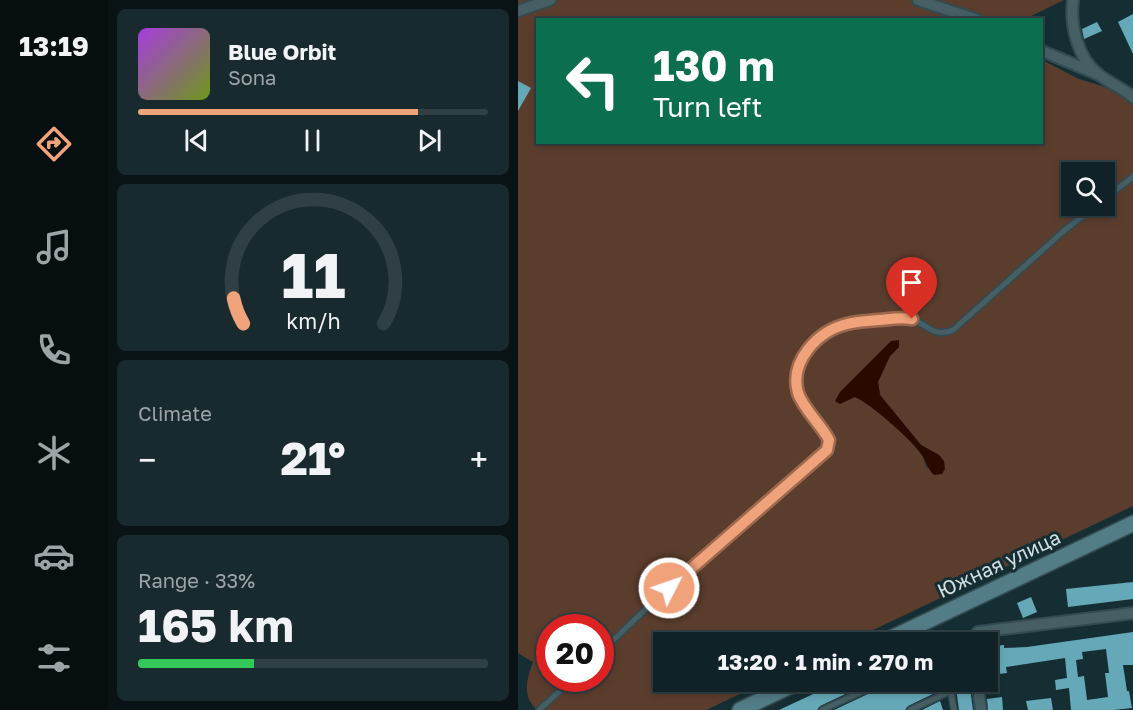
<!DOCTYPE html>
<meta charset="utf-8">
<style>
:root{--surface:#102227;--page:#192a2f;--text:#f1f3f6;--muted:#9ca4a7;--line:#303f44;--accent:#f0a27a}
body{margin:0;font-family:"Golos Text",sans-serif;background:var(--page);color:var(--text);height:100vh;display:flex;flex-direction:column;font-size:22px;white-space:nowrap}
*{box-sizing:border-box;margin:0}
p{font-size:20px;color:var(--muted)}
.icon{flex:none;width:33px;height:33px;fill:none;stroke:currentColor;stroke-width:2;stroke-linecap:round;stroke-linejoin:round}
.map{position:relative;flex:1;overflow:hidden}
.details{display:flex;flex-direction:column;gap:9px;padding:9px;background:#091315;width:410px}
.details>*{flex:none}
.banner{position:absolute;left:18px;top:18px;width:507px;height:126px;border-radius:0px;box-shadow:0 3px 9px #0003,0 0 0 2px var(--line);background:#0b6e4f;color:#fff;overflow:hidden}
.controls{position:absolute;left:543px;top:162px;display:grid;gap:12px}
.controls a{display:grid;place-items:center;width:54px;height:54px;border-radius:0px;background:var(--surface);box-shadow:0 3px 9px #0003,0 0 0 2px var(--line);font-size:30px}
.speed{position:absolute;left:18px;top:614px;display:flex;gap:12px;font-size:30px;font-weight:700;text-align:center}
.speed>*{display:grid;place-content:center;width:78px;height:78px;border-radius:50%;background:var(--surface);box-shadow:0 3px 9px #0003,0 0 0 2px var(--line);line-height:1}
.speed .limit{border:9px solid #d22;background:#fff;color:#111}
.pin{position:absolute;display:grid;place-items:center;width:51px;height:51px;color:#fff;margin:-62px -26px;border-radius:50% 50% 50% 0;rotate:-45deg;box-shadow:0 0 6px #0007}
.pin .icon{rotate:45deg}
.me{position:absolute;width:66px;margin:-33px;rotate:49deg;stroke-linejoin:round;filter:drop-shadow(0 0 4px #0008)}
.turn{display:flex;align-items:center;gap:21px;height:126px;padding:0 18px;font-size:27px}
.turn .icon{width:78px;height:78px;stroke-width:2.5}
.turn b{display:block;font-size:42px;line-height:51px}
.big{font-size:45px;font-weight:700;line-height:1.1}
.details .widget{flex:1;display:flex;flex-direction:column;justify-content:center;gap:9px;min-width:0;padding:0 21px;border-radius:9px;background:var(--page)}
.details .dial{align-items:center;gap:0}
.dial svg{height:156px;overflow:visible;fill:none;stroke:var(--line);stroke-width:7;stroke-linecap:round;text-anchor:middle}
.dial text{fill:var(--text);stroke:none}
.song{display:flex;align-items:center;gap:18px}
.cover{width:72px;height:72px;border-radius:9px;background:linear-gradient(135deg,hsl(280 70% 55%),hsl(80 70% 35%))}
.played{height:6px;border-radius:3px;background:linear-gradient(90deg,var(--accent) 80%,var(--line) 80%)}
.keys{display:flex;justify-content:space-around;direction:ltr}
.heat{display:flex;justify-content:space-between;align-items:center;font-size:33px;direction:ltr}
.charge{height:9px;border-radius:4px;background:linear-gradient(90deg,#34c759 33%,var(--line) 0)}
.trip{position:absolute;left:135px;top:632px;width:345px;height:60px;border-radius:0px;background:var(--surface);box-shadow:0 3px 9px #0003,0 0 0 2px var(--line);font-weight:700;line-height:60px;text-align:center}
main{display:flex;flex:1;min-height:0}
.menu{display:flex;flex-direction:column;width:108px;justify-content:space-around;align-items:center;background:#060e10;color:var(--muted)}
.menu .icon{width:42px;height:42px}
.menu .current{color:var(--accent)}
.menu b{font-size:27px;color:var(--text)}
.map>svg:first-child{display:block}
</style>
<main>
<nav class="menu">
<b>13:19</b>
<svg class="icon current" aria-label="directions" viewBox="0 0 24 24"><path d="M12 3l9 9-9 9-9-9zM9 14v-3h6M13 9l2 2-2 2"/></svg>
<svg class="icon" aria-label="music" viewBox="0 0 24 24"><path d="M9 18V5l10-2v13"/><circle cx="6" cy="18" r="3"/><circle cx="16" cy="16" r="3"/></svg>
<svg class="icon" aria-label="phone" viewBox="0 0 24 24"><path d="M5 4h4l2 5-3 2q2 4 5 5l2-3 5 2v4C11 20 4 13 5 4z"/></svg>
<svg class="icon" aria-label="climate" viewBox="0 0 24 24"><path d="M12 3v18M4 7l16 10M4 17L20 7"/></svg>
<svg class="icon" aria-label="car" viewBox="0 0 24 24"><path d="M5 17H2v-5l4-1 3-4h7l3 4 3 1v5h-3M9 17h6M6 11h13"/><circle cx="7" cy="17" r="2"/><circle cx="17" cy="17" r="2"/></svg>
<svg class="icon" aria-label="filters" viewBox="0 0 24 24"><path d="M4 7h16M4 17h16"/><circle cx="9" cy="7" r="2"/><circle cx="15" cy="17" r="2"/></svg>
</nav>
<section class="details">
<div class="widget">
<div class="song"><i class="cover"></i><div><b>Blue Orbit</b><p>Sona</p></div></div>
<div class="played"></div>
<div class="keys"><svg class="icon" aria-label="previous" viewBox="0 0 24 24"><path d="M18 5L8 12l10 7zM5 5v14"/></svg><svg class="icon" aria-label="pause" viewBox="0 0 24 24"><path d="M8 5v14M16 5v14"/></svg><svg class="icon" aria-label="next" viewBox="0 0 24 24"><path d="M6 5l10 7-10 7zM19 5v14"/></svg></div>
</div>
<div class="widget dial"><svg viewBox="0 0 100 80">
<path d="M14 69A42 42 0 1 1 86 69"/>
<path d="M14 69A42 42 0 0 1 9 56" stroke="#f0a27a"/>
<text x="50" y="56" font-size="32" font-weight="700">11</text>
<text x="50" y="72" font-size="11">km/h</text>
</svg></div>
<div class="widget"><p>Climate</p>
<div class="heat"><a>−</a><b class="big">21°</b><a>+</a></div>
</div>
<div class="widget"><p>Range · 33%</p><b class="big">165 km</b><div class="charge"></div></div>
</section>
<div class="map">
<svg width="616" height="710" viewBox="0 0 616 710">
<rect width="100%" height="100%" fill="#152e34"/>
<path fill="#5b3d2d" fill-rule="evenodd" d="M0 0H546L505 20H20V142H524V60L561 79 600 91 616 105 615 506 330 642H146V681H249L188 710H20C3 698 9 678 15 662L0 653ZM554 172H586V206H554ZM381 340V347L372 356 360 382 362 395 403 445 421 455 409 468C407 463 406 458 403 454 392 438 355 405 337 397ZM32 627H82V678H32Z"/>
<path fill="#280a00" d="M381 340V347L372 356 360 382 362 395 403 445 421 455 426 461 427 469 424 474 416 475C409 468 409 463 404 455 396 442 352 403 337 397L322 404 317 401 322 392 373 341Z"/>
<g fill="#65a9b9" fill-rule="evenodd">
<polygon points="615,14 615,54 600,22"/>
<polygon points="579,22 584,31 566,39 564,29"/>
<polygon points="0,81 13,88 0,111"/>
<polygon points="615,582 615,599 550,607 548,589"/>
<polygon points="513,597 519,612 505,618 499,603"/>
<path d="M615 632V665H605L609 691H611L614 708 596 710H553L551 688 538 690 537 680 549 678 547 658 488 667 489 673 480 674 479 661 470 662V649L477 648V646L486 645V648L509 647ZM588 649 591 673H587L590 697 569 700 566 676 560 677 558 660 565 659 564 652Z"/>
<polygon points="323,681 355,681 302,706 299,710 261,710"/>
<polygon points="372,681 426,681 427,685 418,689 419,692 390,706 387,710 316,710 369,685"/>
<polygon points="437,681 451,681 455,710 441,710"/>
<polygon points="484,697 485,710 470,710 469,699"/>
<polygon points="533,698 535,710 510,710 508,701"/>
<polygon points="422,701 425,710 404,710"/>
</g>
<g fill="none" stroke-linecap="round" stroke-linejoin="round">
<defs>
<g id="service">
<polyline points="586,199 616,176"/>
<path d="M82 653 134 603 309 450 311 440C303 424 287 411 281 394 271 367 293 338 317 328 330 322 370 317 385 317 405 318 413 340 435 330L548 229 578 206"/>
<polyline points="431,681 436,710"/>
<polyline points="21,710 56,678"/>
<polyline points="304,710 367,681"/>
<polyline points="392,710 433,691"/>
</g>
<g id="minor">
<polyline points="400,0 460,20"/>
<path d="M555 0C552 25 559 57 580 74 591 83 605 88 616 98"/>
<polyline points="0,11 32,0"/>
<polyline points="524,51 579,74"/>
<polyline points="455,642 460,632 616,613"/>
<polyline points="459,681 463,710"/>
</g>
<g id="secondary">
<polyline points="365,642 616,523"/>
<polyline points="222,710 283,681"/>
</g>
</defs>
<use href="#service" stroke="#334a50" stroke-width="8"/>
<use href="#minor" stroke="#334a50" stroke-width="14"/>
<use href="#secondary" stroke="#334a50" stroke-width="18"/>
<use href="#service" stroke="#455f65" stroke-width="5"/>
<use href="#minor" stroke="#455f65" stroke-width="10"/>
<use href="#secondary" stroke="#527c86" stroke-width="15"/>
</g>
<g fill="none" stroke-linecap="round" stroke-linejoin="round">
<defs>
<path id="route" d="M151 588 309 450 311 440C303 424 286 410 280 393 271 361 300 331 329 324 339 321 351 321 361 320 373 319 383 317 394 319"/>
</defs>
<use href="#route" stroke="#9c694f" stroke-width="15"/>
<use href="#route" stroke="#f0a27a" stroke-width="10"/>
</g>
<g text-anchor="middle" stroke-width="6" stroke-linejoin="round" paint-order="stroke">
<g font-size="20" fill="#d1dfe3" stroke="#152e34">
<text transform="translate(481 564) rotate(-25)" y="7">Южная улица</text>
</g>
</g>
</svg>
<div class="controls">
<a><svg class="icon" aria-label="search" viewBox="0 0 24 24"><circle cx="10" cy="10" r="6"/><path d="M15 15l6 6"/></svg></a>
</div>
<div class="speed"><div class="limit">20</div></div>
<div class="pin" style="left:394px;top:319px;background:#d93025"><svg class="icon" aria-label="arrive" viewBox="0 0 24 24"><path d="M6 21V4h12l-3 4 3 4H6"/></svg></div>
<svg class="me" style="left:151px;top:588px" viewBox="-20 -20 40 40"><circle r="17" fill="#f0a27a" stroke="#fff" stroke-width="3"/><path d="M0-11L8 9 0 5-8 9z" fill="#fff"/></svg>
<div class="trip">13:20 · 1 min · 270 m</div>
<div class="banner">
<div class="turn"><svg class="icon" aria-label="left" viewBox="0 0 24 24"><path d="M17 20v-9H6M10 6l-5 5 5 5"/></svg><div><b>130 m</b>Turn left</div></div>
</div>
</div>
</main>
